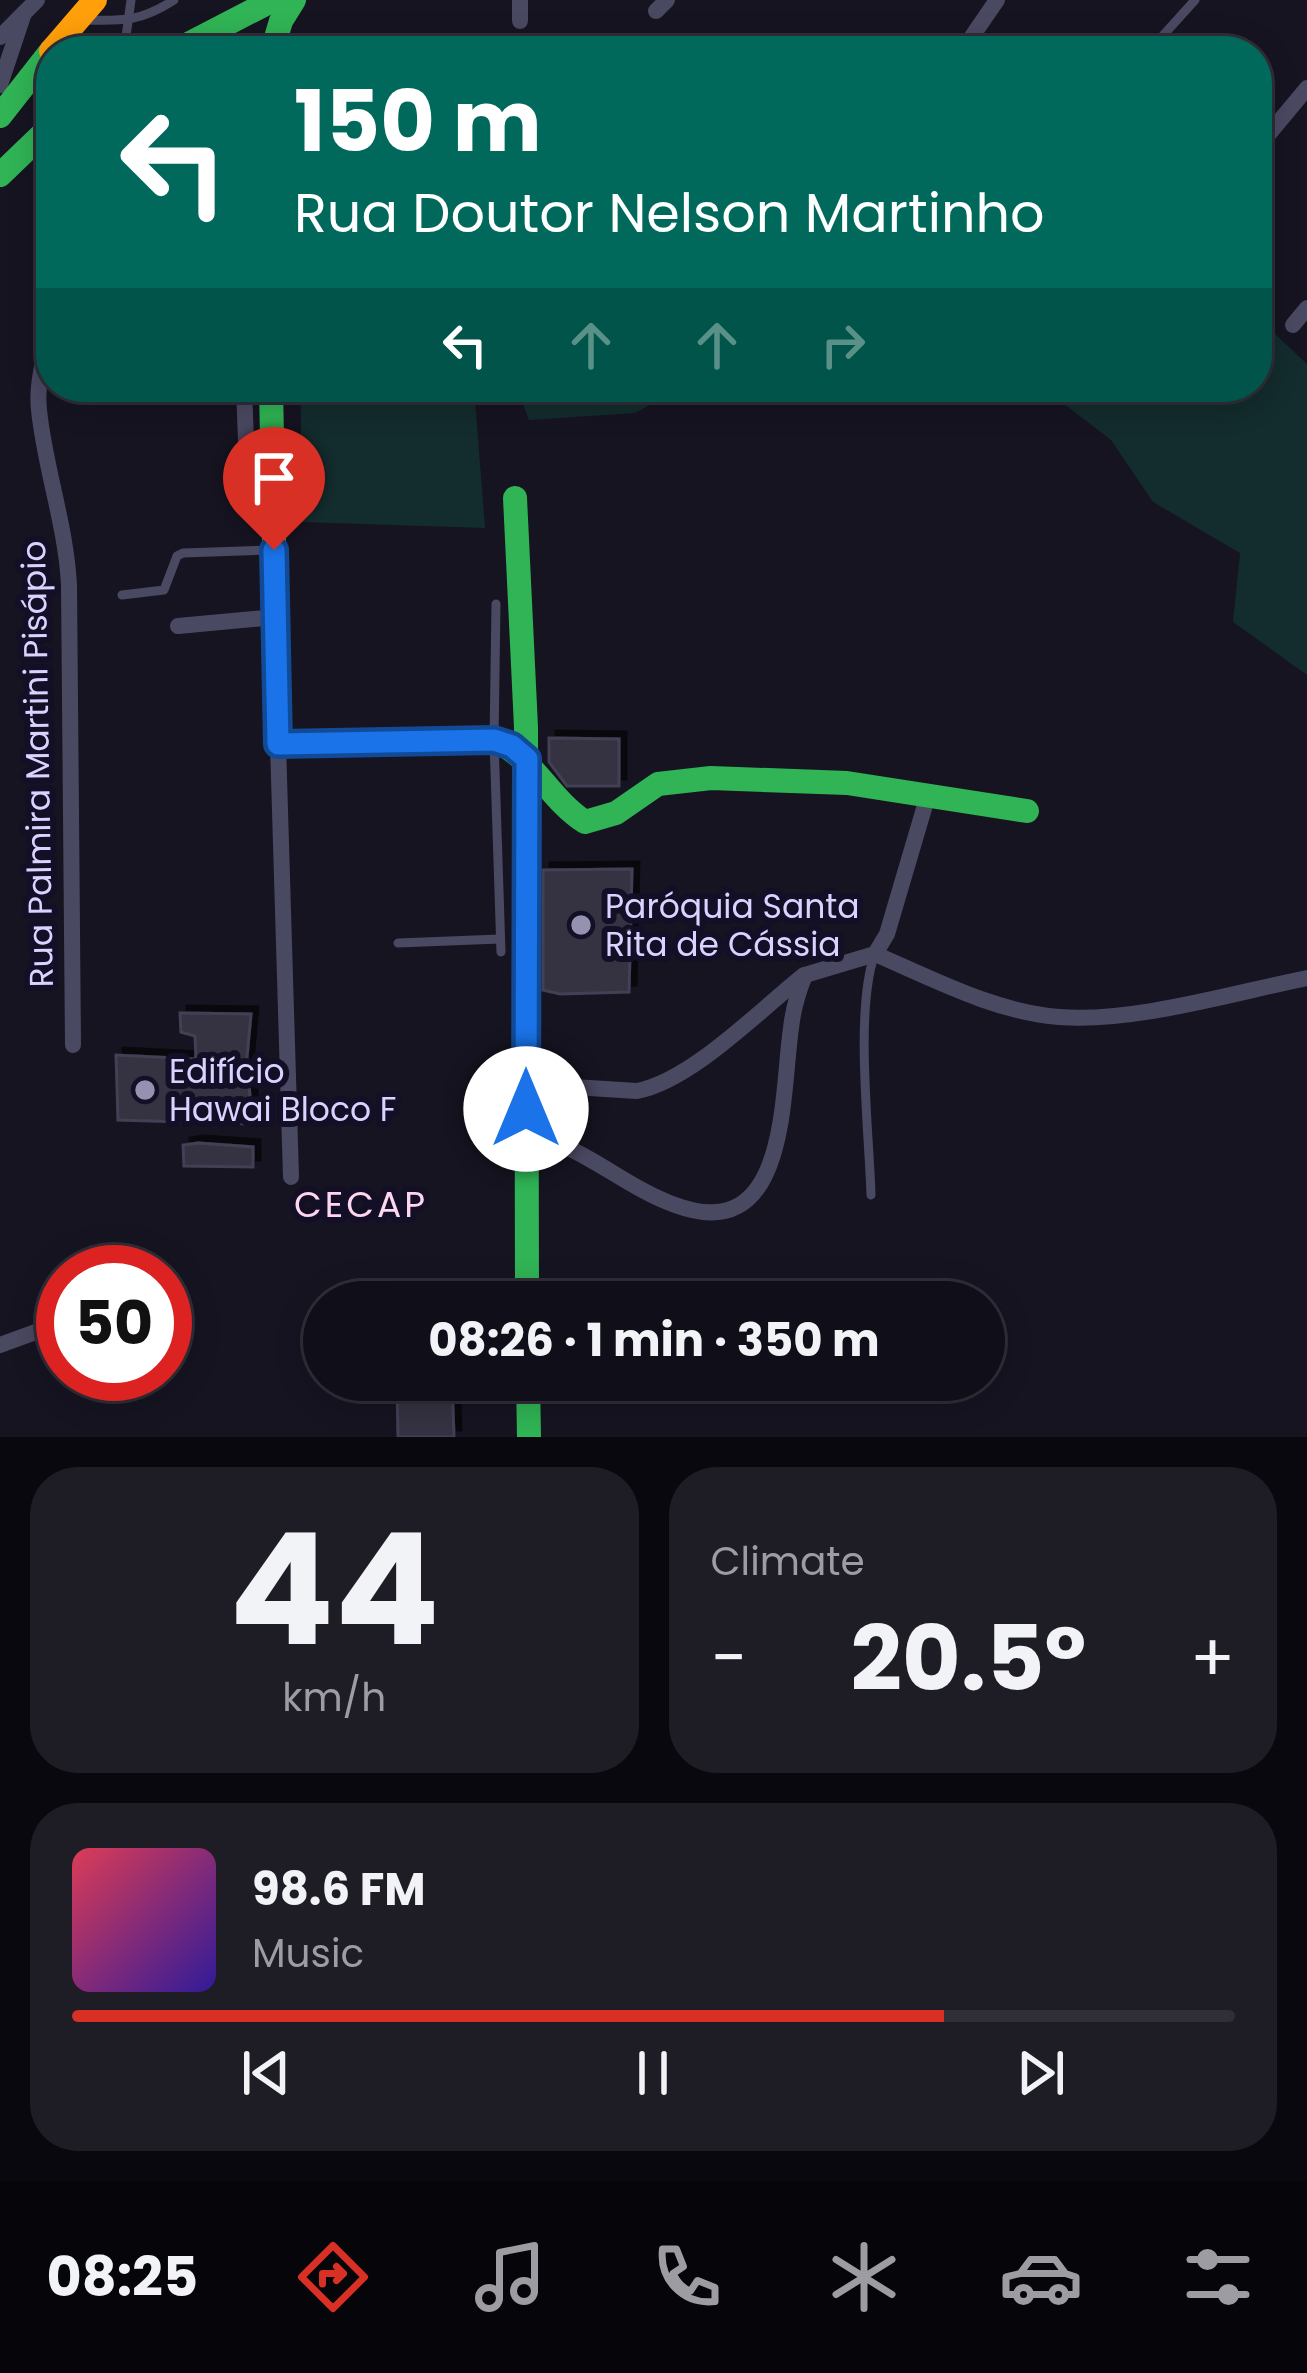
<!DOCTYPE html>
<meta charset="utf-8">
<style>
:root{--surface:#100f19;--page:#1e1d26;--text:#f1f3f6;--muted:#9c9ca2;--line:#302f38;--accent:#d93025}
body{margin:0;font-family:Poppins,sans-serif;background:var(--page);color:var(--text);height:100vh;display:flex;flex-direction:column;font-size:45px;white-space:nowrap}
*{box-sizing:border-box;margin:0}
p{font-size:39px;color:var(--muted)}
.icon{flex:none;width:66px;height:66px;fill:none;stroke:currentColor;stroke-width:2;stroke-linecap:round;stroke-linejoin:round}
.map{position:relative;height:1437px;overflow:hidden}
.details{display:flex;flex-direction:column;gap:30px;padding:30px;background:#09080e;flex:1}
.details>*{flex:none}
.hud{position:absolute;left:36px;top:36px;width:1236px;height:366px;border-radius:48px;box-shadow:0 6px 30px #0003,0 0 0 3px var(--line);background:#00695c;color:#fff;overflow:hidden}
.speed{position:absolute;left:36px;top:1245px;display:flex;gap:24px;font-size:60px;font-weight:700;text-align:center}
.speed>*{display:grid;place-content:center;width:156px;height:156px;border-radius:50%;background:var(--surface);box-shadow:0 6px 30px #0003,0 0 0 3px var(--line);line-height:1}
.speed .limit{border:18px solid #d22;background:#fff;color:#111}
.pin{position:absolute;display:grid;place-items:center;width:102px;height:102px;color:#fff;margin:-123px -51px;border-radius:50% 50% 50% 0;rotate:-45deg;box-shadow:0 0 12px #0007}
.pin .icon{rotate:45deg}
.me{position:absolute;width:132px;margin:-66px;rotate:0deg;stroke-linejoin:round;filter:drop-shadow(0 0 9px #0008)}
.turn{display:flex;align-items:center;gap:42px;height:252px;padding:0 60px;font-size:54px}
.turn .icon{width:156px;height:156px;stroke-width:2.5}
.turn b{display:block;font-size:84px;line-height:102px}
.lanes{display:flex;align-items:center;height:114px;padding:0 60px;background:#0003;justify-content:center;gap:60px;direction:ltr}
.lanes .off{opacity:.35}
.big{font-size:90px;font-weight:700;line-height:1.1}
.details .tile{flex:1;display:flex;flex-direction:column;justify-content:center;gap:18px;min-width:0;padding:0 42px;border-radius:48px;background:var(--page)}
.details .dial{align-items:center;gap:0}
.dial b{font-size:156px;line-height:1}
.song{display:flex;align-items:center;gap:36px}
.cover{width:144px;height:144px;border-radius:18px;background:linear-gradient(135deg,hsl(350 70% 55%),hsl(250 70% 35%))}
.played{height:12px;border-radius:6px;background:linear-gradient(90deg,var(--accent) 75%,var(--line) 75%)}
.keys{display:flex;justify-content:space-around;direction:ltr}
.heat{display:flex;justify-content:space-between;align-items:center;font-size:66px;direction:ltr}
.details .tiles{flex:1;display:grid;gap:30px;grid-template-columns:1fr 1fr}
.tile:last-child{grid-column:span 2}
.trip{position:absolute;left:303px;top:1281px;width:702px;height:120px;border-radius:60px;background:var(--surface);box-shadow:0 6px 30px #0003,0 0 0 3px var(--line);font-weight:700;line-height:120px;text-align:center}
.tab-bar{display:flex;height:192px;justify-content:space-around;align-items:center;background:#06060a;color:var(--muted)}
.tab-bar .icon{width:84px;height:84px}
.tab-bar .current{color:var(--accent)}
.tab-bar b{font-size:54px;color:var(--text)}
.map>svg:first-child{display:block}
</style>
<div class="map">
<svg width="1307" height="1437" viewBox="0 0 1307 1437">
<defs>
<filter id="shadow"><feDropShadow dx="7" dy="-7" stdDeviation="0" flood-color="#0009"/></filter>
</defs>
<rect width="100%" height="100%" fill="#161421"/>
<g fill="#132c2d">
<polygon points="1257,317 1307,364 1307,675 1233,622 1240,553 1153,502 1111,440 1042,387 1257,387"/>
<polygon points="301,387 474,387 485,528 301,522"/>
<polygon points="516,387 683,387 635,413 529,420"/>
</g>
<g fill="#343243" stroke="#433f54" stroke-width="3" filter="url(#shadow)">
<polygon points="549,738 619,739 619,786 567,786 549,762"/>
<polygon points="632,869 629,992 560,994 543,990 543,870"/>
<polygon points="180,1013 251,1014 247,1057 252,1124 118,1120 116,1055 196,1059 195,1036 181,1032"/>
<polygon points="198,1143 253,1147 253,1167 184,1166 183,1145"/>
<polygon points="405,1380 452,1382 454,1437 398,1437 397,1383 405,1383"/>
</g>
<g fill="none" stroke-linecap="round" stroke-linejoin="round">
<g stroke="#4a4962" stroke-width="9">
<path d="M83 20C123 21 140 22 174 0"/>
<polyline points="124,51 131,0"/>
<polyline points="1149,51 1195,0"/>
<polyline points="122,595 164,590 177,556 183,553 272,550"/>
<polyline points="496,604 494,740 501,952"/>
<polyline points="398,943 500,939"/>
<path d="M871 1195C869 1130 855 1014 874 956"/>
</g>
<g stroke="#4a4962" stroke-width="16">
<polyline points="520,0 520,21"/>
<polyline points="656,11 667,0"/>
<polyline points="0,37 37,0"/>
<polyline points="962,51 997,0"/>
<polyline points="0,85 24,13"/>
<polyline points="1257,148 1307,88"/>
<path d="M51 244C47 275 47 305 46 337 45 363 36 381 39 410 45 469 66 525 69 585L73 1045"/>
<polyline points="1293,325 1307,308"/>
<polyline points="244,387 247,468 273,485"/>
<polyline points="178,626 276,617"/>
<polyline points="278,744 291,1177"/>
<path d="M875 954C933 979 995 1012 1059 1017 1133 1023 1233 993 1307 978"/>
<path d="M526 1084 637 1091C691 1081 760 1010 804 975"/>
<path d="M526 1134C582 1144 622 1186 675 1205 789 1247 781 1097 791 1028 793 1010 798 992 805 975L875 954 887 934 928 795"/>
<polyline points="0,1345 63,1322"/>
</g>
<g stroke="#30b455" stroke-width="24">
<polyline points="183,46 225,51"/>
<polyline points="175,51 273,0"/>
<polyline points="272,51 281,21 294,0"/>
<polyline points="0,116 51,51"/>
<polyline points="0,175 51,126"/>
<path d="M271 387 278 744 494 740C534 758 549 799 585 822L616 813 658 784 711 778 847 783 1027 811"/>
<polyline points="515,498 526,727 527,1302"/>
<polyline points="528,1380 529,1437"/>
</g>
<polyline stroke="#ff9f0a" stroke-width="24" points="51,51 95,0"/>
</g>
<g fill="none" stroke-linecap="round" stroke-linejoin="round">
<defs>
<polyline id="route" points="274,550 278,744 494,740 512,746 527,759 526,1109"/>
</defs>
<use href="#route" stroke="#114b97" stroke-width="30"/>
<use href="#route" stroke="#1a73e8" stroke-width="21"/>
</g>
<g fill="#9591b1" stroke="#130f26" stroke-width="4.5">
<circle cx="581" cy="925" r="12"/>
<circle cx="145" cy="1090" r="12"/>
</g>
<g text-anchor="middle" stroke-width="12" stroke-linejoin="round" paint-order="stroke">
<g font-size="33" fill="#d9d4ff" stroke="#130f26">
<text transform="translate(37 764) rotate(-91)" y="12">Rua Palmira Martini Pisápio</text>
</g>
<g font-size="33" fill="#d9d4ff" stroke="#130f26" text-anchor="start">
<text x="605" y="918">Paróquia Santa<tspan x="605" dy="38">Rita de Cássia</tspan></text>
<text x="169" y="1083">Edifício<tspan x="169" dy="38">Hawai Bloco F</tspan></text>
</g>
<g font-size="36" letter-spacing="3" fill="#ffd6f0" stroke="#130f26">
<text x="361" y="1217">CECAP</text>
</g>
</g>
</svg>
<div class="speed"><div class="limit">50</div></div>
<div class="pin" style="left:274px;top:550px;background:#d93025"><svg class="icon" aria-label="arrive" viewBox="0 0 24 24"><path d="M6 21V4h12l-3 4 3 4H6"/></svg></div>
<svg class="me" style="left:526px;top:1109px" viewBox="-20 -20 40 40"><circle r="19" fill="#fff"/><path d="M0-13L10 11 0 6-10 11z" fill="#1a73e8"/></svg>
<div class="trip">08:26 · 1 min · 350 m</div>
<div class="hud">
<div class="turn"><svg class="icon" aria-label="left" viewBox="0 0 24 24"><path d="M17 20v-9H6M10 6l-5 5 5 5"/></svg><div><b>150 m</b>Rua Doutor Nelson Martinho</div></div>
<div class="lanes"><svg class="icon" aria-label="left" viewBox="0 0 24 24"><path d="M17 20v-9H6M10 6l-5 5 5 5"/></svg><svg class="icon off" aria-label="ahead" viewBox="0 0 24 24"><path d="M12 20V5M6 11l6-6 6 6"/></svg><svg class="icon off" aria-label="ahead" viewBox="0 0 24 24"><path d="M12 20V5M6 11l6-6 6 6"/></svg><svg class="icon off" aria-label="right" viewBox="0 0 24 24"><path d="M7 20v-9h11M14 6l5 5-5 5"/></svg></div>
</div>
</div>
<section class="details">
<div class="tiles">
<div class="tile dial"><b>44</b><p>km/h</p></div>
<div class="tile"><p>Climate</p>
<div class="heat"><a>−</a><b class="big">20.5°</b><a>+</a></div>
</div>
<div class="tile">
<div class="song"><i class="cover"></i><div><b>98.6 FM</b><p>Music</p></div></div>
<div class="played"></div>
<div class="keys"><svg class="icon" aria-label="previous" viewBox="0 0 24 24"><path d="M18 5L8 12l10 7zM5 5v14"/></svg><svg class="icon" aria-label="pause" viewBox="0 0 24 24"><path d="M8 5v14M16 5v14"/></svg><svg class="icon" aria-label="next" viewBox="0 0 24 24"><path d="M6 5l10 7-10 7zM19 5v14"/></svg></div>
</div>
</div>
</section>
<nav class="tab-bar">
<b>08:25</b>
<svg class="icon current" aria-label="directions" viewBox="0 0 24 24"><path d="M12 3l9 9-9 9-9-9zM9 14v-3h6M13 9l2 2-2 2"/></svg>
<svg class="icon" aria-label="music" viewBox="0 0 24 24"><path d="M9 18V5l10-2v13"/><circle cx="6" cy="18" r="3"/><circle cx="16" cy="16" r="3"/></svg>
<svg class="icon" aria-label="phone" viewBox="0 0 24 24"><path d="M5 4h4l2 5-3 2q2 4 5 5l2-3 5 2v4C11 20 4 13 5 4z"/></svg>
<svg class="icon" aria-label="climate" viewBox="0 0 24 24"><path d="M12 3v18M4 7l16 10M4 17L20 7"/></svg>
<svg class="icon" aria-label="car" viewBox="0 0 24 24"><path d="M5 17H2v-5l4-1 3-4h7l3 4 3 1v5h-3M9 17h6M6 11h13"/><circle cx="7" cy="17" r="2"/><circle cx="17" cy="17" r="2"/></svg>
<svg class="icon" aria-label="filters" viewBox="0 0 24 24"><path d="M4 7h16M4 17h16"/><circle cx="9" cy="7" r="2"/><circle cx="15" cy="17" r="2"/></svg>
</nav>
